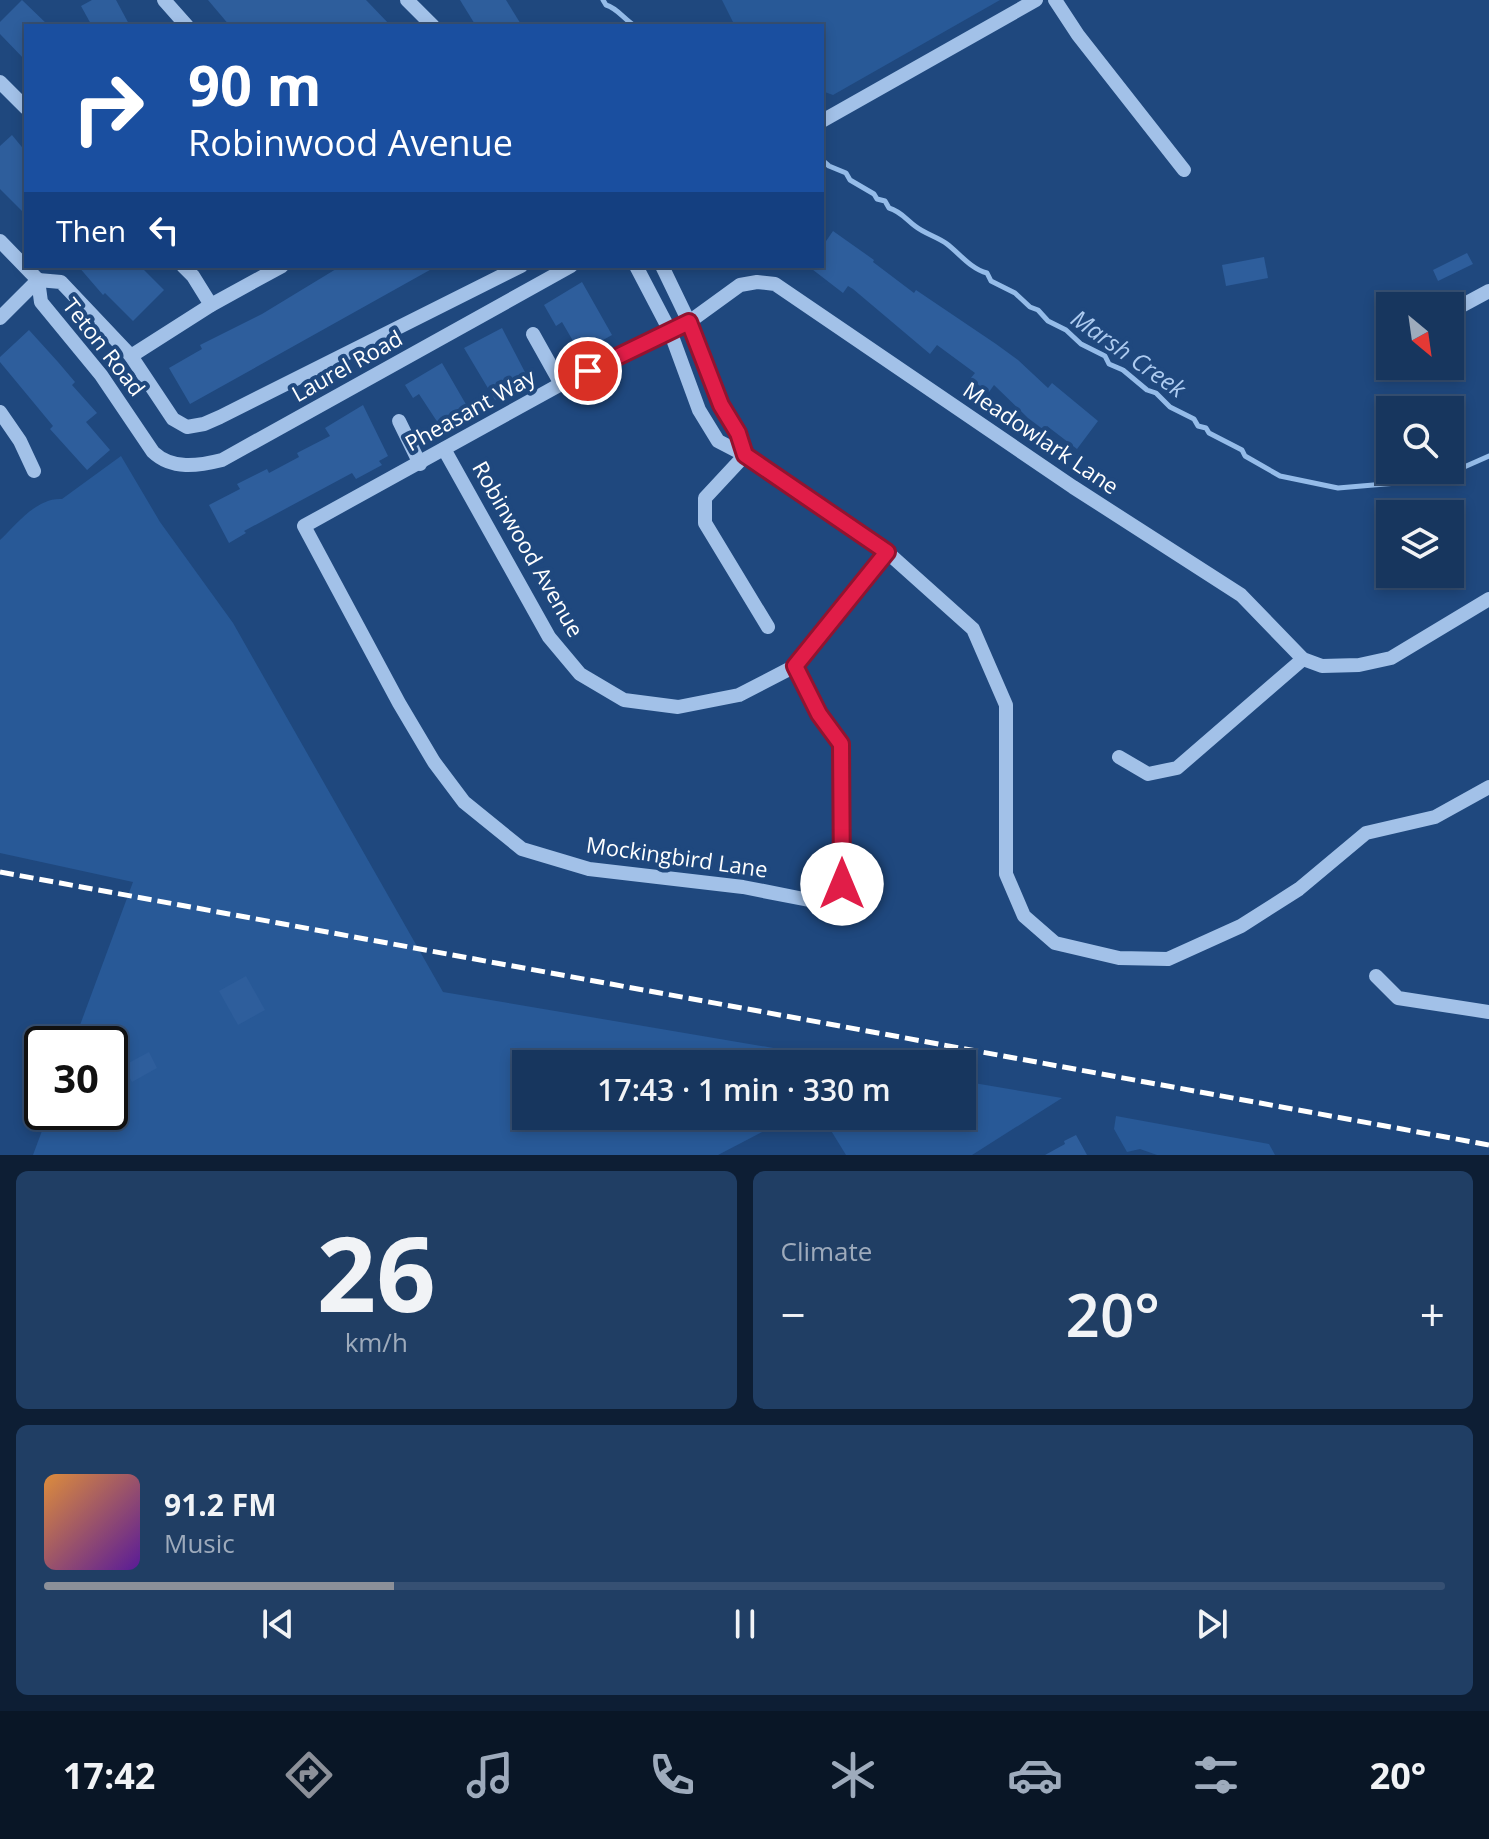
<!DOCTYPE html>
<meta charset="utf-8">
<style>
:root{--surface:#17365e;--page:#203e64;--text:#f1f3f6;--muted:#9eabbc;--line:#365073;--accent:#8c9099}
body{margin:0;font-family:"Open Sans",sans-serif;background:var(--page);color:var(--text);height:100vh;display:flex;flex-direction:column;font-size:30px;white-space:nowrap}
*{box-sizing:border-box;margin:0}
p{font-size:26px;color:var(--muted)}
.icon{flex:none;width:44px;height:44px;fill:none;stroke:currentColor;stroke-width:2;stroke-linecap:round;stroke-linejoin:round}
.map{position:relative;height:1155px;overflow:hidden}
.sheet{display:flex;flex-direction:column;gap:16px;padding:16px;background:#0d1e34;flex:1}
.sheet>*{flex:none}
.banner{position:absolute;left:24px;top:24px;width:800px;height:244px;border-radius:0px;box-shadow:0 4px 12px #0003,0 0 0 2px var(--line);background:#1a4fa0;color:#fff;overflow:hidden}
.needle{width:52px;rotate:151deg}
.buttons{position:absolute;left:1376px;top:292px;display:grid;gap:16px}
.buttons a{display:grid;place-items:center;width:88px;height:88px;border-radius:0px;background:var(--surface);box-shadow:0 4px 12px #0003,0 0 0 2px var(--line);font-size:40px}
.speed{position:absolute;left:24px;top:1026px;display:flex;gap:16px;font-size:40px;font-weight:700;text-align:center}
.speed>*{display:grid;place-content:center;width:104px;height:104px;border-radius:50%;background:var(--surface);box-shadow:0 4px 12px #0003,0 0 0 2px var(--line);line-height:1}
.speed .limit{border:4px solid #111;border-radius:12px;background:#fff;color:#111}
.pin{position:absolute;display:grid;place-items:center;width:68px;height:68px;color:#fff;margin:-34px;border:4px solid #fff;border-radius:50%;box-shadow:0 2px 8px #0007}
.me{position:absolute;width:88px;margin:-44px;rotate:0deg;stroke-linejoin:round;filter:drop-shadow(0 0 6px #0008)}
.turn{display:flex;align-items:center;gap:28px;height:168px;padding:0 32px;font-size:36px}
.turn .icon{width:104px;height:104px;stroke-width:2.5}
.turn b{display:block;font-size:56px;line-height:68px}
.then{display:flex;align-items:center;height:76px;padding:0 32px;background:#0003;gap:16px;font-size:30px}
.big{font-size:60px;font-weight:600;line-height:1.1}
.sheet .widget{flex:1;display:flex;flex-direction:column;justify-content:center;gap:12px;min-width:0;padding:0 28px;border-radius:12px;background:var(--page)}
.sheet .dial{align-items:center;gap:0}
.dial b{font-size:104px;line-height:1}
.song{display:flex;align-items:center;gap:24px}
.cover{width:96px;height:96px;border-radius:12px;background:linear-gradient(135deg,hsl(30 70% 55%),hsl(270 70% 35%))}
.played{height:8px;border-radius:4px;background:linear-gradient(90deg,var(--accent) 25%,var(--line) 25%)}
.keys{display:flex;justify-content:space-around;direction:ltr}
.heat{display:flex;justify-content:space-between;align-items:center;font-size:44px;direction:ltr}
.sheet .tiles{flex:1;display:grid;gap:16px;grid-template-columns:1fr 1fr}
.widget:last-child{grid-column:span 2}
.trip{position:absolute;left:512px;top:1050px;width:464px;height:80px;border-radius:0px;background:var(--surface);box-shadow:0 4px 12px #0003,0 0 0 2px var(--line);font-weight:600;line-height:80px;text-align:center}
.tabs{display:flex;height:128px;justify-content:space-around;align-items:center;background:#091626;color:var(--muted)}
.tabs .icon{width:56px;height:56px}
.tabs .selected{color:var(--accent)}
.tabs b{font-size:36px;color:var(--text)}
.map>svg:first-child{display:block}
</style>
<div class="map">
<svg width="1489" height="1155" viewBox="0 0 1489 1155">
<rect width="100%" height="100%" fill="#1f487e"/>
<g fill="#285997">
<polygon points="722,0 1000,0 833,95 822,91 822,26 735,26"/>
<path d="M121 456 160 522 233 623 443 992 868 1064H526V1116H793L718 1155H33L49 1112H110V1044H73L133 882 0 853V540C16 525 37 497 62 499Z"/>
<polygon points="962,1081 1062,1098 972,1155 846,1155 822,1116 962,1116"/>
<polygon points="1116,1116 1269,1144 1275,1155 1157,1155 1140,1149 1127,1152 1114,1129"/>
</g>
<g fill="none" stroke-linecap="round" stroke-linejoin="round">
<g stroke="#95bce9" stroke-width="5">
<path d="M603 0 606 5C617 8 624 19 635 26"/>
<path d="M822 160 829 166 846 173 850 180 874 194 877 199 885 201 889 208C900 211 906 219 915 226 925 234 938 237 947 244 960 254 971 269 987 273L991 281 1015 293 1030 307 1038 310 1048 321 1066 330 1081 344 1105 356 1109 364 1123 370 1147 390 1156 393 1170 407 1194 419 1198 426 1206 428 1209 433 1242 450 1245 456 1280 476 1338 488 1397 483 1444 470"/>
<polyline points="1450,469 1455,471 1489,456"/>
</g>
</g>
<g fill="#2e5e9c">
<polygon points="22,0 49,26 26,26 26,61 0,34 0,22"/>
<polygon points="92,0 116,0 130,26 92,26 81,6"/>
<polygon points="208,0 366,0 391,26 230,26"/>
<polygon points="460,0 506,0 522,26 476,26"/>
<polygon points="12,135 26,152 26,215 0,189 0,146"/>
<polygon points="833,231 874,260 873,262 914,293 916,290 996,344 1018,360 1048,388 1052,383 1098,421 1077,449 1047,426 1044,430 1028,418 994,385 989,392 970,379 975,373 937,345 930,354 853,289 848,286 843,293 808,266 822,266 822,247"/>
<polygon points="1467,253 1473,264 1438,281 1433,270"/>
<polygon points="1264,257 1268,278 1226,286 1222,265"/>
<polygon points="78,266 140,266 164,290 133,321 105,293 103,295"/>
<polygon points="341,266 437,266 190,404 169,368 202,349 200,345 262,314"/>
<polygon points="582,282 612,335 585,350 581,343 576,346 562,322 556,326 544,305"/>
<polygon points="502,328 528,378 519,383 521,386 495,400 464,348"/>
<polygon points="29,330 58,362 75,382 72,385 97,413 86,422 110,450 87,470 50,429 53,426 0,362 0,357"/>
<polygon points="442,363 471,413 446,427 443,421 438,423 419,394 413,398 405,385"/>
<polygon points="363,405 388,456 379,461 382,465 356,479 352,473 244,531 246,533 229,543 209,505 240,489 237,484 267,469 269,473 299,457 297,453 330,436 325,428"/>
<polygon points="246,976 265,1010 238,1025 219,991"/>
<polygon points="149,1052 157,1068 132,1082 123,1066"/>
<polygon points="1076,1135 1087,1155 1045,1155 1065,1144 1064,1141"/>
</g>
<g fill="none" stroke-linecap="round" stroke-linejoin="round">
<g stroke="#a2c1e8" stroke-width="14">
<polyline points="164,0 187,26"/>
<polyline points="407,0 433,26"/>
<polyline points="1055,0 1078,35 1184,170"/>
<polyline points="0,82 26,108"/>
<polyline points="822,121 1036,0"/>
<path d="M0 241 38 280 41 302 101 375 153 452C172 470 198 466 222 460L571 266"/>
<polyline points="183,266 193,276 211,305"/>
<polyline points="636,266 670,331 699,410 718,441 745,455 887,552 973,629 1006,705 1006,874 1024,916 1055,943 1119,958 1168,959 1241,926 1299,889 1366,833 1435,817 1489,787"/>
<polyline points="662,266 689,322 721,405 738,433 745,455"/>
<polyline points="38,280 61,282 131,356 173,419 187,427 204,424 220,417 521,266"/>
<polyline points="1450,312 1489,291"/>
<polyline points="0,318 38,280"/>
<polyline points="533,334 561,384"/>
<polyline points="131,356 211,305 282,266"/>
<polyline points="0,412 20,441 34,471"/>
<polyline points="399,421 420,464"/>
<polyline points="444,449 549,637 580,674 624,700 678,707 739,695 795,666 887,552"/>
<polyline points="745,455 705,498 705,523 768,627"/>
<polyline points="795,666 819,714 841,744 842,884 828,896 809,900 743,887 589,869 522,849 464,802 434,762 399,703 304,526 561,384 689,322 740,285 757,282 775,284 1073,487 1241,595 1303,659 1322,666 1359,665 1391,658 1489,599"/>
<polyline points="1119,757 1148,774 1177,768 1303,659"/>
<polyline points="1376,976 1398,998 1489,1012"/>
</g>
<polyline stroke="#fff" stroke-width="5" stroke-dasharray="14 6" stroke-linecap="butt" points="0,872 1489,1145"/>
</g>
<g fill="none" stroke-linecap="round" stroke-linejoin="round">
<defs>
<polyline id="route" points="588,371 689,322 721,405 738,433 745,455 887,552 795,666 819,714 841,744 842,884"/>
</defs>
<use href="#route" stroke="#92132f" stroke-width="20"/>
<use href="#route" stroke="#e11d48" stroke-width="14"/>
</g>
<g text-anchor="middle" stroke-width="8" stroke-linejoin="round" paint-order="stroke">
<g font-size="22" fill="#fff" stroke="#1f487e">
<text transform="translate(104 347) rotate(52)" y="8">Teton Road</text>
<text transform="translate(347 366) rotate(-29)" y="8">Laurel Road</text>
<text transform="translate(470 410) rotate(-29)" y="8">Pheasant Way</text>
<text transform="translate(1041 438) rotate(34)" y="8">Meadowlark Lane</text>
<text transform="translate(528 549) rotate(60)" y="8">Robinwood Avenue</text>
<text transform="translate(677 857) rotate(8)" y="8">Mockingbird Lane</text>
</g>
<g font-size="24" font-style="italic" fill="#adcbf0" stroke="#1f487e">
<text transform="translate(1128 354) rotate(35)" y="8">Marsh Creek</text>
</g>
</g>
</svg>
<div class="buttons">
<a><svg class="needle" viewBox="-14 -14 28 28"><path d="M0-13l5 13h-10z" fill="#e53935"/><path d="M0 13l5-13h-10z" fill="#9eabbc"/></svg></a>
<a><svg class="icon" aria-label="search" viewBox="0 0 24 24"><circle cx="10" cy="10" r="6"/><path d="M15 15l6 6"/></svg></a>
<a><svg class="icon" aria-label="layers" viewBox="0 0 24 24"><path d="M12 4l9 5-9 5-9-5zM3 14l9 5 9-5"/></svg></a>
</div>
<div class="speed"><div class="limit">30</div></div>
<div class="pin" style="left:588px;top:371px;background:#d93025"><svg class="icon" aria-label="arrive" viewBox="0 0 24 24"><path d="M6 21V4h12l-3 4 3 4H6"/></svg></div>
<svg class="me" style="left:842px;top:884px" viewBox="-20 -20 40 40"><circle r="19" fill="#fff"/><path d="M0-13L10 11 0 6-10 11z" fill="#e11d48"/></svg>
<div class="trip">17:43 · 1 min · 330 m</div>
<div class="banner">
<div class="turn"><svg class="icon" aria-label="right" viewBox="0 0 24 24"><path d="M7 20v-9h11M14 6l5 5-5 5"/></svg><div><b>90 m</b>Robinwood Avenue</div></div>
<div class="then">Then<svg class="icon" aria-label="left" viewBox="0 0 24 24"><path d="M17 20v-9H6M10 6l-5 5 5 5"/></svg></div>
</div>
</div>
<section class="sheet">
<div class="tiles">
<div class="widget dial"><b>26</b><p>km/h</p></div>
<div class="widget"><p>Climate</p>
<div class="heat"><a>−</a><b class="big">20°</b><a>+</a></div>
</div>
<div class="widget">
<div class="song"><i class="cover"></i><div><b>91.2 FM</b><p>Music</p></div></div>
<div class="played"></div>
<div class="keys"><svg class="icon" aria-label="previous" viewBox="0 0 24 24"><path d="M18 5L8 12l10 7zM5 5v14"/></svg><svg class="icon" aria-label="pause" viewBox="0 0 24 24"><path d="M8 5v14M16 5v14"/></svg><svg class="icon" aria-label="next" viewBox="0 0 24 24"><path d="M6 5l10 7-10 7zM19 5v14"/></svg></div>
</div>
</div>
</section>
<nav class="tabs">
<b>17:42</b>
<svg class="icon selected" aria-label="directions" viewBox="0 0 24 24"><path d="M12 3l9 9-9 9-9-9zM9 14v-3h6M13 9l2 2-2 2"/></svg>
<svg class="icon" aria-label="music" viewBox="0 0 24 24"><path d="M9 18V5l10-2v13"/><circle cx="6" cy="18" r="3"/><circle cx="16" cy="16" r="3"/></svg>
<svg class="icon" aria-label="phone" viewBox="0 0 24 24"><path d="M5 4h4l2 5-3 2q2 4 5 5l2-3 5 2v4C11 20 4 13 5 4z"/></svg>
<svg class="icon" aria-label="climate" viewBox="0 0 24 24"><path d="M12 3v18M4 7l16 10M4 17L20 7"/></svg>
<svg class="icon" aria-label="car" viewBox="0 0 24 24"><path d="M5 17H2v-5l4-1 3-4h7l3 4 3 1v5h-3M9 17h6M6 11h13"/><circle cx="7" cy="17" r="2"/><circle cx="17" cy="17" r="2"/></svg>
<svg class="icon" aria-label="filters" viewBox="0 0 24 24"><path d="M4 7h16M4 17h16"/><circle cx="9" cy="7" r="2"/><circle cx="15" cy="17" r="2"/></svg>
<b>20°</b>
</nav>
